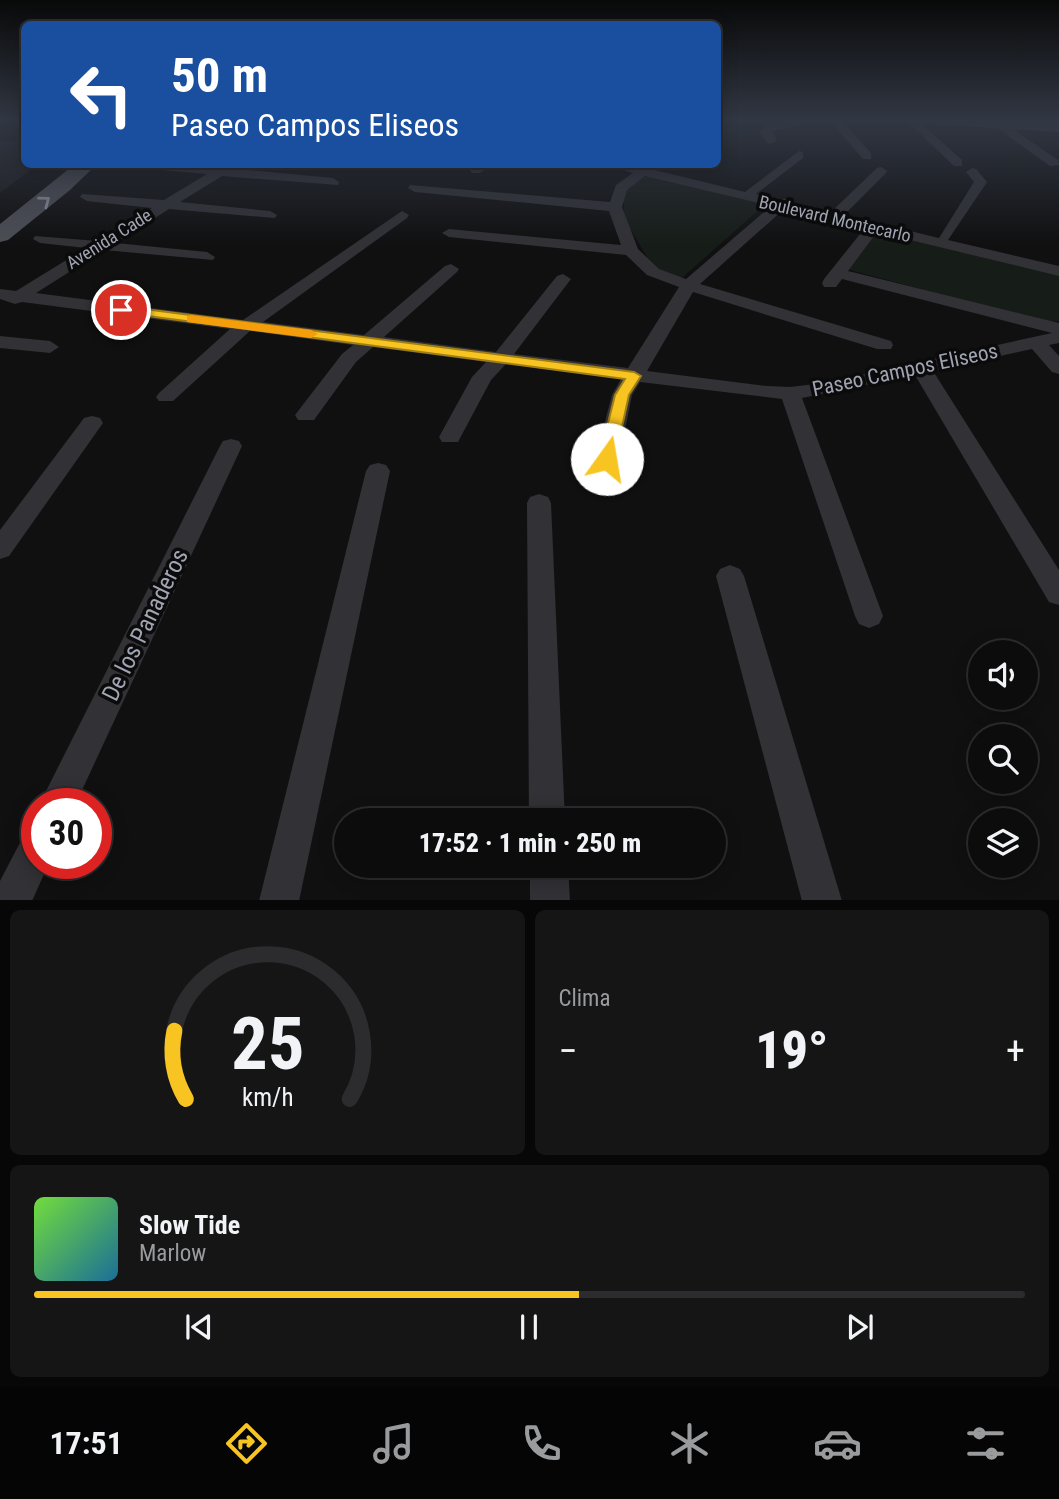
<!DOCTYPE html>
<html lang="es">
<meta charset="utf-8">
<style>
:root{--surface:#0c0c0d;--page:#151516;--text:#f1f3f6;--muted:#9a9b9d;--line:#2c2c2e;--accent:#f8c421}
body{margin:0;font-family:"Roboto Condensed",sans-serif;background:var(--page);color:var(--text);height:100vh;display:flex;flex-direction:column;font-size:26px;white-space:nowrap}
*{box-sizing:border-box;margin:0}
p{font-size:23px;color:var(--muted)}
.icon{flex:none;width:38px;height:38px;fill:none;stroke:currentColor;stroke-width:2;stroke-linecap:round;stroke-linejoin:round}
.map{position:relative;height:900px;overflow:hidden}
.details{display:flex;flex-direction:column;gap:10px;padding:10px;background:#070707;flex:1}
.details>*{flex:none}
.guide{position:absolute;left:21px;top:21px;width:700px;height:147px;border-radius:10px;box-shadow:0 4px 18px #0003,0 0 0 2px var(--line);background:#1a4fa0;color:#fff;overflow:hidden}
.fabs{position:absolute;left:968px;top:640px;display:grid;gap:14px}
.fabs a{display:grid;place-items:center;width:70px;height:70px;border-radius:50%;background:var(--surface);box-shadow:0 4px 18px #0003,0 0 0 2px var(--line);font-size:35px}
.speed{position:absolute;left:21px;top:788px;display:flex;gap:14px;font-size:35px;font-weight:700;text-align:center}
.speed>*{display:grid;place-content:center;width:91px;height:91px;border-radius:50%;background:var(--surface);box-shadow:0 4px 18px #0003,0 0 0 2px var(--line);line-height:1}
.speed .limit{border:10px solid #d22;background:#fff;color:#111}
.pin{position:absolute;display:grid;place-items:center;width:60px;height:60px;color:#fff;margin:-30px;border:4px solid #fff;border-radius:50%;box-shadow:0 2px 7px #0007}
.me{position:absolute;width:77px;margin:-38px;rotate:13deg;stroke-linejoin:round;filter:drop-shadow(0 0 5px #0008)}
.turn{display:flex;align-items:center;gap:24px;height:147px;padding:0 35px;font-size:32px}
.turn .icon{width:91px;height:91px;stroke-width:2.5}
.turn b{display:block;font-size:49px;line-height:60px}
.big{font-size:52px;font-weight:800;line-height:1.1}
.details .widget{flex:1;display:flex;flex-direction:column;justify-content:center;gap:10px;min-width:0;padding:0 24px;border-radius:10px;background:var(--page)}
.details .dial{align-items:center;gap:0}
.dial svg{height:182px;overflow:visible;fill:none;stroke:var(--line);stroke-width:7;stroke-linecap:round;text-anchor:middle}
.dial text{fill:var(--text);stroke:none}
.song{display:flex;align-items:center;gap:21px}
.cover{width:84px;height:84px;border-radius:10px;background:linear-gradient(135deg,hsl(100 70% 55%),hsl(200 70% 35%))}
.played{height:7px;border-radius:4px;background:linear-gradient(90deg,var(--accent) 55%,var(--line) 55%)}
.keys{display:flex;justify-content:space-around;direction:ltr}
.heat{display:flex;justify-content:space-between;align-items:center;font-size:38px;direction:ltr}
.details .tiles{flex:1;display:grid;gap:10px;grid-template-columns:1fr 1fr}
.widget:last-child{grid-column:span 2}
.trip{position:absolute;left:334px;top:808px;width:392px;height:70px;border-radius:35px;background:var(--surface);box-shadow:0 4px 18px #0003,0 0 0 2px var(--line);font-weight:800;line-height:70px;text-align:center}
.dock{display:flex;height:112px;justify-content:space-around;align-items:center;background:#050505;color:var(--muted)}
.dock .icon{width:49px;height:49px}
.dock .selected{color:var(--accent)}
.dock b{font-size:32px;color:var(--text)}
.map>svg:first-child{display:block}
</style>
<div class="map">
<svg width="1059" height="901" viewBox="0 0 1059 901">
<rect width="100%" height="100%" fill="#101011"/>
<polygon fill="#1c1c1e" points="0,141 24,141 24,164 37,165 0,193"/>
<g fill="#161c17">
<polygon points="718,119 790,119 756,127 760,135 753,137 718,128"/>
<polygon points="648,176 757,202 763,206 683,277 670,277 651,264 624,218 624,190 637,177"/>
<polygon points="872,231 1059,274 1059,321 1044,322 850,270 845,266"/>
</g>
<g fill="none" stroke-linecap="round" stroke-linejoin="round">
<g fill="#313136" fill-rule="evenodd">
<polygon points="805,119 828,119 773,131 777,141 771,144 767,143 760,132 765,126"/>
<polygon points="829,119 840,119 871,153 871,159 863,159"/>
<polygon points="905,119 916,119 962,160 962,166 954,166"/>
<polygon points="996,123 1004,123 1058,160 1059,165 1050,166 996,127"/>
<path d="M799 151 803 152V158L756 194 778 200 790 198 791 203 831 212 877 168 881 167 887 171 885 174 844 215 939 238 974 182 966 172 972 168 976 169 987 182 948 240 1059 266V276L877 232 848 271 1059 323V343L1049 345 1059 356V374L1052 372 1032 349 933 371 1059 570V605L1049 602 915 375 802 398 883 616 879 624 869 628 859 624 855 616 782 399 640 382 632 395 619 459 615 464 607 467 599 464 595 459 612 395 621 379 506 364 491 380 458 442H442L439 437 472 377 486 362 373 347 356 362 314 420H298L295 415 342 354 353 345 250 331 173 401H159L156 397 159 393 230 329 22 302 15 304 0 299V289L16 291 86 248 40 243 33 239 35 236 98 241 152 208 87 201 80 197 82 194 164 200 207 174 139 168 133 164H184L333 178 339 182 338 185 222 176 180 202 270 211 277 215 275 218 169 209 116 243 207 252 215 257 213 260 104 250 36 293 243 320 402 211 409 215 407 218 263 322 364 335 445 266 451 264 459 269 457 272 384 337 496 352 557 276 563 274 571 279 514 354 628 368 679 287 647 275 626 255 449 237 442 233 449 229 621 245 609 211 415 192 408 188 410 185 610 202 616 185 633 173 606 164H630L745 192ZM645 176 771 206 686 279 659 269 638 249 622 207 627 190ZM784 209 864 229 824 279 822 283 824 287H836L842 279 1052 333 823 383 790 387 767 386 647 371 693 292 877 349H891L893 345 891 341 700 284Z"/>
<polygon points="476,164 492,164 480,173 472,173 470,170"/>
<polygon points="0,336 50,341 59,347 50,353 0,348"/>
<polygon points="92,416 100,418 103,423 9,556 0,559 0,530 84,418"/>
<polygon points="231,439 239,441 242,446 76,803 40,803 220,446 223,441"/>
<polygon points="378,463 386,465 390,471 299,901 259,901 366,471 370,465"/>
<polygon points="539,494 548,497 551,503 565,821 529,821 527,503 530,497"/>
<polygon points="730,565 740,569 744,576 842,901 802,901 716,576 720,569"/>
<polygon points="37,829 37,863 49,863 32,901 0,901 0,881 24,835"/>
<polygon points="530,866 568,866 570,901 530,901"/>
</g>
<polygon fill="#3f4046" fill-rule="evenodd" points="923,119 1059,122 1059,132 931,124"/>
<polygon fill="#4c4e55" fill-rule="evenodd" points="75,164 97,164 70,190 8,240 0,242 0,224"/>
</g>
<defs><path id="oneway-chevron" d="M-2-3.5L2.5 0L-2 3.5" fill="none" stroke-width="1.6" stroke-linecap="round" stroke-linejoin="round" transform="scale(1.75)"/></defs>
<use stroke="#8f93a0" href="#oneway-chevron" transform="translate(45 201) rotate(-37)"/>
<linearGradient id="sky" x2="0" y2="1"><stop stop-color="#090909"/><stop offset="0.49" stop-color="#313743"/><stop offset="1" stop-color="#313743" stop-opacity="0"/></linearGradient>
<rect width="1059" height="245" fill="url(#sky)"/>
<polygon fill="#f8c421" stroke="#a17f15" stroke-width="2" points="121,306 634,372 641,376 629,395 615,459 607,465 599,459 615,395 625,379 117,312 115,310"/>
<polygon fill="#f59e0b" points="191,315 311,330 318,334 311,338 187,322 187,316"/>
<g text-anchor="middle" stroke-width="7" stroke-linejoin="round" paint-order="stroke">
<g font-size="18" fill="#a0a4b3" stroke="#0b0b0c">
<text transform="translate(835 219) rotate(13)" y="6">Boulevard Montecarlo</text>
<text transform="translate(109 239) rotate(-32)" y="6">Avenida Cade</text>
</g>
<g font-size="21" fill="#a0a4b3" stroke="#0b0b0c">
<text transform="translate(905 370) rotate(-12)" y="7">Paseo Campos Eliseos</text>
</g>
<g font-size="24" fill="#a0a4b3" stroke="#0b0b0c">
<text transform="translate(145 625) rotate(-64)" y="8">De los Panaderos</text>
</g>
</g>
</svg>
<div class="fabs">
<a><svg class="icon" aria-label="sound" viewBox="0 0 24 24"><path d="M4 9h4l5-4v14l-5-4H4zM17 9q2 3 0 6"/></svg></a>
<a><svg class="icon" aria-label="search" viewBox="0 0 24 24"><circle cx="10" cy="10" r="6"/><path d="M15 15l6 6"/></svg></a>
<a><svg class="icon" aria-label="layers" viewBox="0 0 24 24"><path d="M12 4l9 5-9 5-9-5zM3 14l9 5 9-5"/></svg></a>
</div>
<div class="speed"><div class="limit">30</div></div>
<div class="pin" style="left:121px;top:310px;background:#d93025"><svg class="icon" aria-label="arrive" viewBox="0 0 24 24"><path d="M6 21V4h12l-3 4 3 4H6"/></svg></div>
<svg class="me" style="left:607px;top:459px" viewBox="-20 -20 40 40"><circle r="19" fill="#fff"/><path d="M0-13L10 11 0 6-10 11z" fill="#f8c421"/></svg>
<div class="trip">17:52 · 1 min · 250 m</div>
<div class="guide">
<div class="turn"><svg class="icon" aria-label="left" viewBox="0 0 24 24"><path d="M17 20v-9H6M10 6l-5 5 5 5"/></svg><div><b>50 m</b>Paseo Campos Eliseos</div></div>
</div>
</div>
<section class="details">
<div class="tiles">
<div class="widget dial"><svg viewBox="0 0 100 80">
<path d="M14 69A42 42 0 1 1 86 69"/>
<path d="M14 69A42 42 0 0 1 9 39" stroke="#f8c421"/>
<text x="50" y="56" font-size="32" font-weight="700">25</text>
<text x="50" y="72" font-size="11">km/h</text>
</svg></div>
<div class="widget"><p>Clima</p>
<div class="heat"><a>−</a><b class="big">19°</b><a>+</a></div>
</div>
<div class="widget">
<div class="song"><i class="cover"></i><div><b>Slow Tide</b><p>Marlow</p></div></div>
<div class="played"></div>
<div class="keys"><svg class="icon" aria-label="previous" viewBox="0 0 24 24"><path d="M18 5L8 12l10 7zM5 5v14"/></svg><svg class="icon" aria-label="pause" viewBox="0 0 24 24"><path d="M8 5v14M16 5v14"/></svg><svg class="icon" aria-label="next" viewBox="0 0 24 24"><path d="M6 5l10 7-10 7zM19 5v14"/></svg></div>
</div>
</div>
</section>
<nav class="dock">
<b>17:51</b>
<svg class="icon selected" aria-label="directions" viewBox="0 0 24 24"><path d="M12 3l9 9-9 9-9-9zM9 14v-3h6M13 9l2 2-2 2"/></svg>
<svg class="icon" aria-label="music" viewBox="0 0 24 24"><path d="M9 18V5l10-2v13"/><circle cx="6" cy="18" r="3"/><circle cx="16" cy="16" r="3"/></svg>
<svg class="icon" aria-label="phone" viewBox="0 0 24 24"><path d="M5 4h4l2 5-3 2q2 4 5 5l2-3 5 2v4C11 20 4 13 5 4z"/></svg>
<svg class="icon" aria-label="climate" viewBox="0 0 24 24"><path d="M12 3v18M4 7l16 10M4 17L20 7"/></svg>
<svg class="icon" aria-label="car" viewBox="0 0 24 24"><path d="M5 17H2v-5l4-1 3-4h7l3 4 3 1v5h-3M9 17h6M6 11h13"/><circle cx="7" cy="17" r="2"/><circle cx="17" cy="17" r="2"/></svg>
<svg class="icon" aria-label="filters" viewBox="0 0 24 24"><path d="M4 7h16M4 17h16"/><circle cx="9" cy="7" r="2"/><circle cx="15" cy="17" r="2"/></svg>
</nav>
